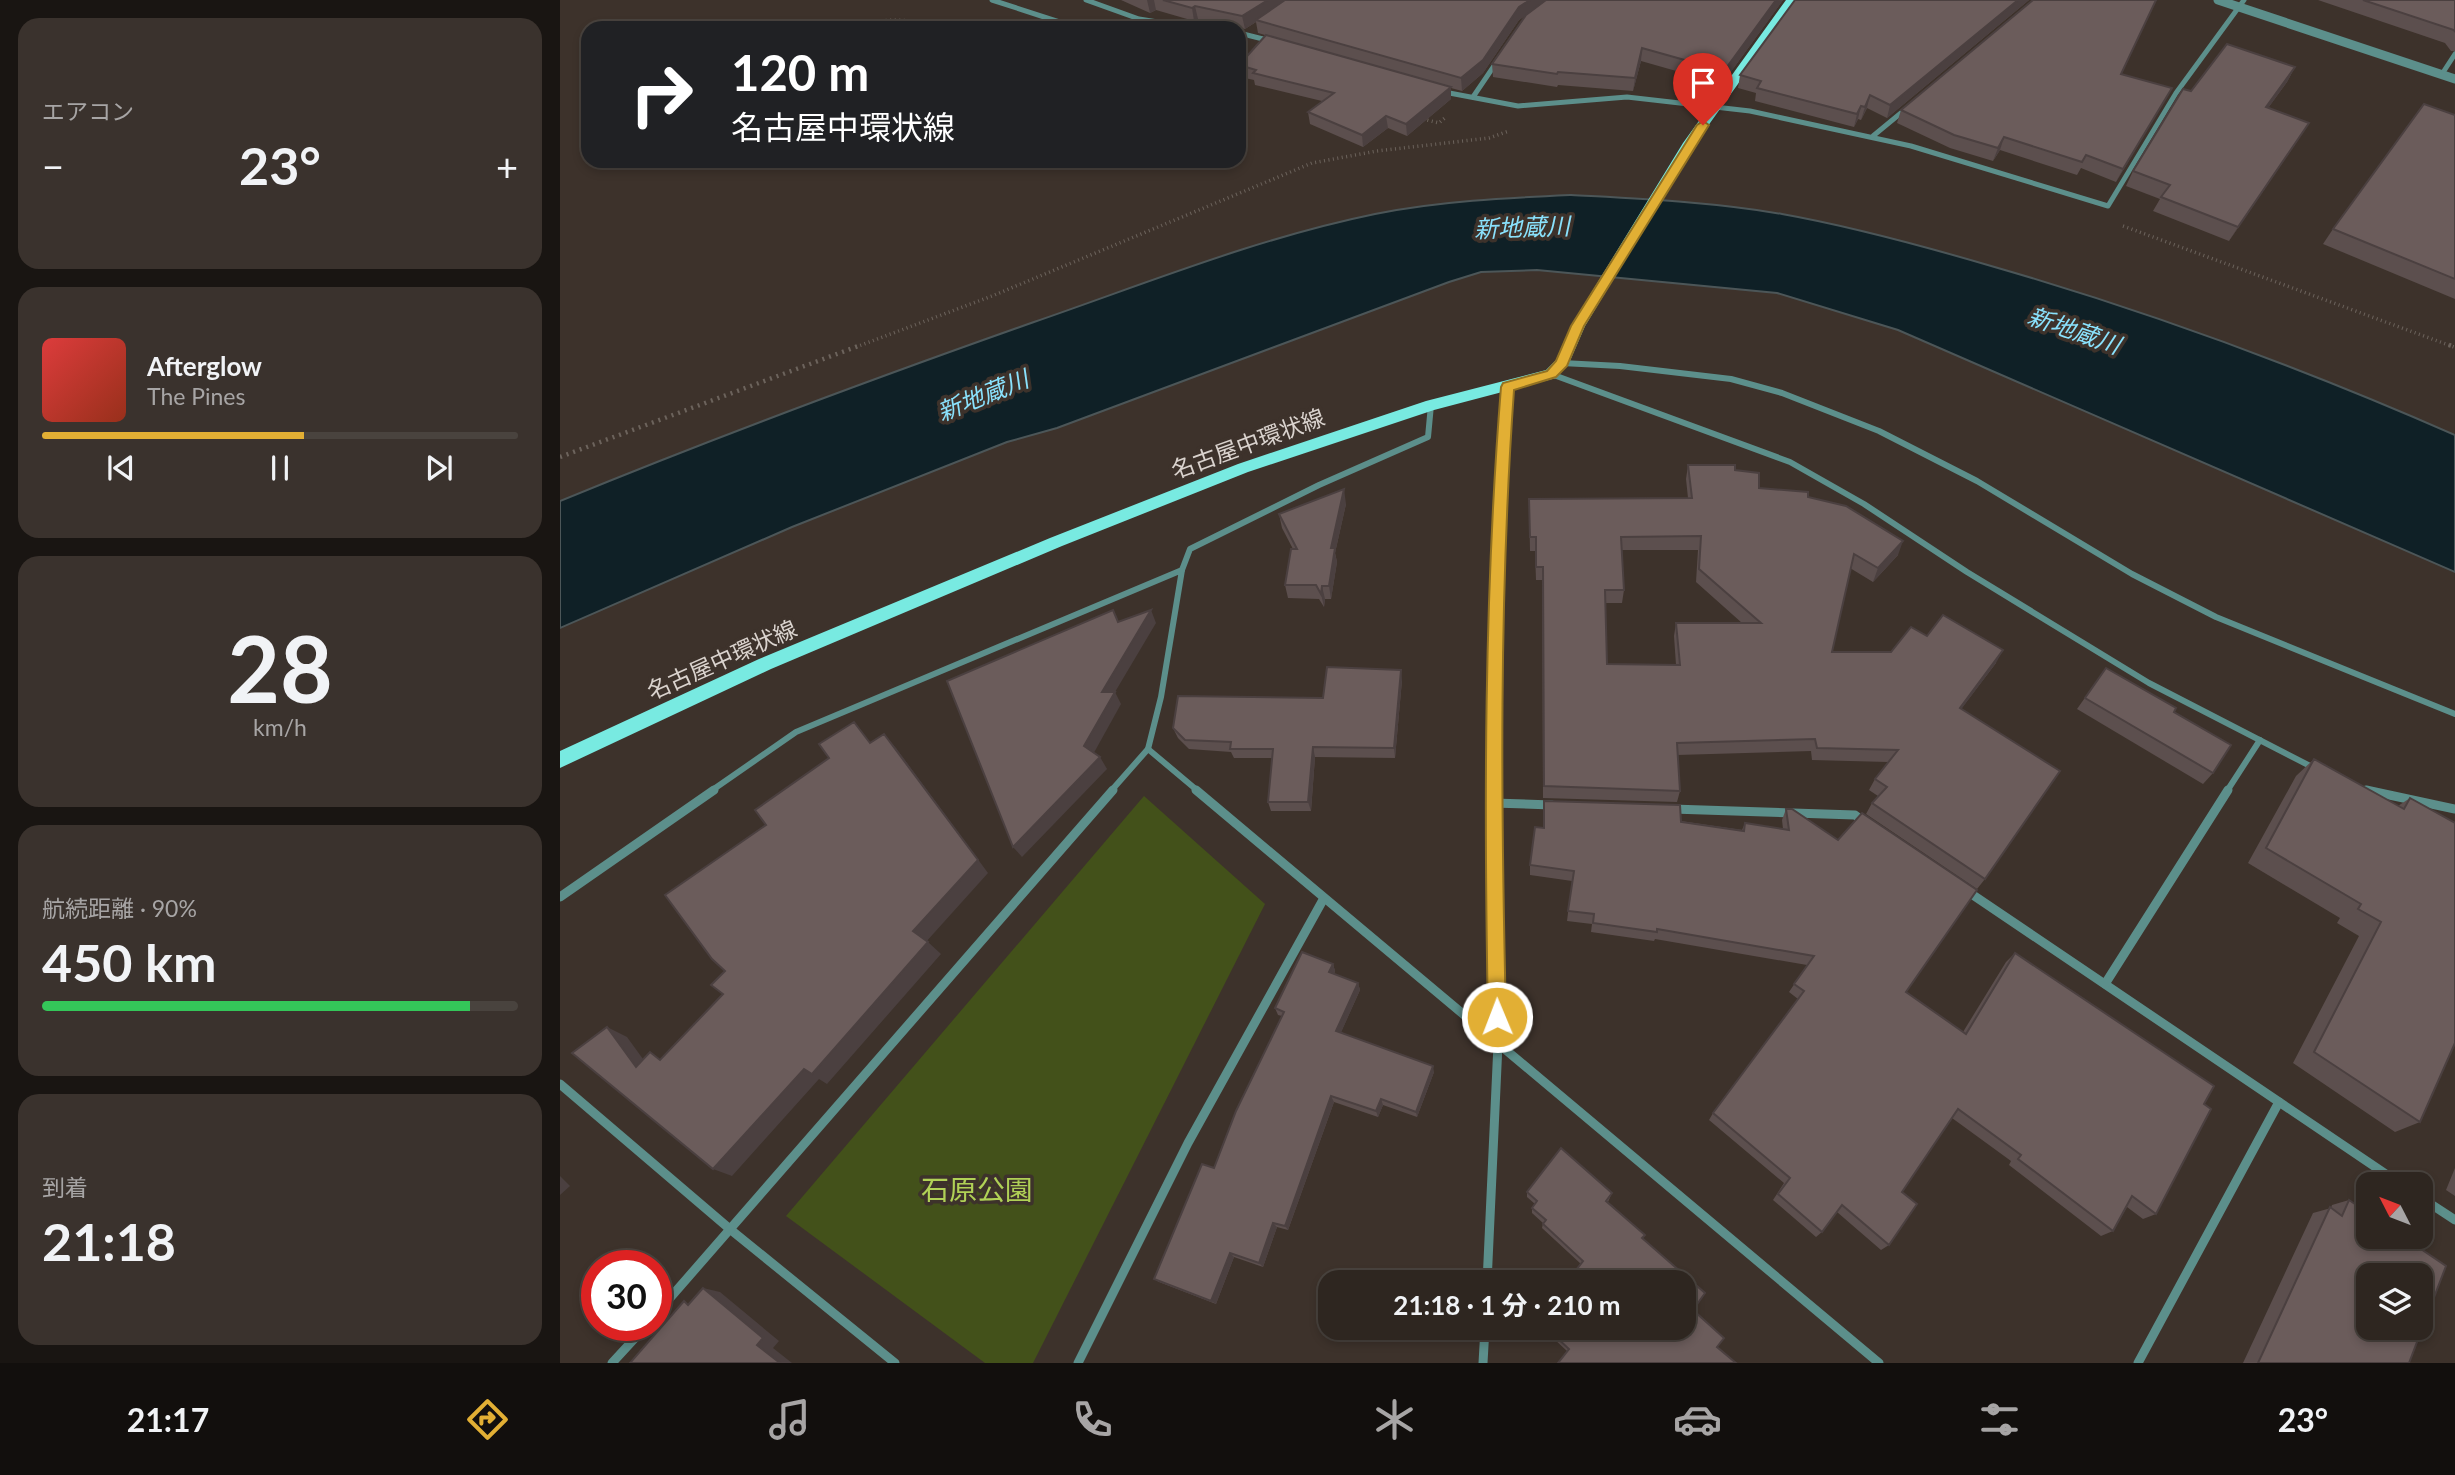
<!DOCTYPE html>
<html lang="ja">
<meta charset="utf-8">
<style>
:root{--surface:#2e2620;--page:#3a322d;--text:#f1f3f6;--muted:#a7a5a5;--line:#49433e;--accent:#e2af34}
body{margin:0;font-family:Lato,"Noto Sans JP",sans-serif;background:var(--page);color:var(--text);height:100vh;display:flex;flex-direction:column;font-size:26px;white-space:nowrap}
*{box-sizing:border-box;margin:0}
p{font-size:23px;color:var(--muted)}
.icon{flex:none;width:38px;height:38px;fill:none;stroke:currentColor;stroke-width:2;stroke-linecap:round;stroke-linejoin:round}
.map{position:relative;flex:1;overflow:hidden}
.details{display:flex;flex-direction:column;gap:18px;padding:18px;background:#191512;width:560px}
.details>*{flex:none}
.hud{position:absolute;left:21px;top:21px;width:665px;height:147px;border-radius:21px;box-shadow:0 4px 10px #0003,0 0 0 2px var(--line);background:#202124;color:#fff;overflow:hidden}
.needle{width:46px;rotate:312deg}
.tools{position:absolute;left:1796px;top:1172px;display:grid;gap:14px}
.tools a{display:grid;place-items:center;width:77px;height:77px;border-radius:14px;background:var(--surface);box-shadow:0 4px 10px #0003,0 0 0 2px var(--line);font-size:35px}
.speed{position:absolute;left:21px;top:1250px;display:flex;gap:14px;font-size:35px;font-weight:700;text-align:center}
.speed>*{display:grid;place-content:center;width:91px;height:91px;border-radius:50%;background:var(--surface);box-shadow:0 4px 10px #0003,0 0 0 2px var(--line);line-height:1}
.speed .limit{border:10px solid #d22;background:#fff;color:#111}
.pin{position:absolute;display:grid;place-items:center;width:60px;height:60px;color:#fff;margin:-72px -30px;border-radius:50% 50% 50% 0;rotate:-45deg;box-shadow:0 0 7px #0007}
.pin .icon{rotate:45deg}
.me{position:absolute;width:77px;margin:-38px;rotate:359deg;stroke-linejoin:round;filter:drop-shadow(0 0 5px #0008)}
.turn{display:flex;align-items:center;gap:24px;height:147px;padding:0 35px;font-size:32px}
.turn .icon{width:91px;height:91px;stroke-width:2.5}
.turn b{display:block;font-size:49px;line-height:60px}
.big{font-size:52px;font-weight:700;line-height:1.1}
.details .widget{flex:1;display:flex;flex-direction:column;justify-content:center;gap:10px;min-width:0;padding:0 24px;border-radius:21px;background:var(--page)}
.details .dial{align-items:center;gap:0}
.dial b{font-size:91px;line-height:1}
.song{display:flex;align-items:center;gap:21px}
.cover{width:84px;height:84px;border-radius:10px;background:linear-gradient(135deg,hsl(0 70% 55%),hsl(10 70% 35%))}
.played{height:7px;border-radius:4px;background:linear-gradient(90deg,var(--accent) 55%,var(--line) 55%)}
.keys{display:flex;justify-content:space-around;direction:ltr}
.heat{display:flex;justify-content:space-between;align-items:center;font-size:38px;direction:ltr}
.charge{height:10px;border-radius:5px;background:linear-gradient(90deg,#34c759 90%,var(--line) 0)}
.trip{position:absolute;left:758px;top:1270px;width:378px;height:70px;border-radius:21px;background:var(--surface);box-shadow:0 4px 10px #0003,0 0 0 2px var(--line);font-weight:700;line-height:70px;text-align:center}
.menu{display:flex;height:112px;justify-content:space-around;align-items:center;background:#120f0d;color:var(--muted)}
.menu .icon{width:49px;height:49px}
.menu .selected{color:var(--accent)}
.menu b{font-size:32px;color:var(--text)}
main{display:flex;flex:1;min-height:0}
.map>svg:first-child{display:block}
</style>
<main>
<section class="details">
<div class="widget"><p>エアコン</p>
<div class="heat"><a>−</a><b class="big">23°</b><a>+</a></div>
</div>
<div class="widget">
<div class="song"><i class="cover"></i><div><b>Afterglow</b><p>The Pines</p></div></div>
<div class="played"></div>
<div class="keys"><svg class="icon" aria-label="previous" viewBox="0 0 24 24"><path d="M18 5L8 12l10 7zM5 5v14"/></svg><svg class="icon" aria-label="pause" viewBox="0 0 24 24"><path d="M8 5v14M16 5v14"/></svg><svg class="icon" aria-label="next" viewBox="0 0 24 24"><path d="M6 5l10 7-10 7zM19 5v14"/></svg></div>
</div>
<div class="widget dial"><b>28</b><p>km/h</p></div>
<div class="widget"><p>航続距離 · 90%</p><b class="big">450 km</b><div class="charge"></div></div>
<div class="widget"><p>到着</p><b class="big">21:18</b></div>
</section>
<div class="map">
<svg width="1895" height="1363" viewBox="0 0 1895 1363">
<rect width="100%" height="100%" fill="#3d322b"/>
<polygon fill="#43511a" points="584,796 705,904 473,1363 425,1363 226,1216"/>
<path fill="#0f2026" stroke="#4c5658" stroke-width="2" d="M1011 195C1082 199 1152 202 1222 214 1295 227 1367 247 1438 268 1593 313 1747 370 1895 435V572L1338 330 1217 293 977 270 921 272 889 282 497 428 447 442 232 527 0 628V501C156 437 315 378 474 322 587 283 698 238 815 214 880 201 946 198 1011 195Z"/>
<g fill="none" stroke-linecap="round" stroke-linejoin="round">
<g stroke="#6c635c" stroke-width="3.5" stroke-dasharray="1 3.5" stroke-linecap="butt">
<polyline points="218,28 333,20 420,24"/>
<polyline points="863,119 879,123 886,117"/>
<polyline points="1563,226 1894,347"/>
<polyline points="296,347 432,296 752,163 817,151 929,138 949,131"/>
</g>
<g stroke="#6c635c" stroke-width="4.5" stroke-dasharray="2 5" stroke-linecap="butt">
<polyline points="1889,345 1895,347"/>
<polyline points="0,457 301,345"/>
</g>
<g stroke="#5c8f8b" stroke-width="5">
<polyline points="432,0 518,28"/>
<polyline points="526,0 579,19 635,28"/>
<polyline points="679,33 711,41"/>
<polyline points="1882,74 1895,54"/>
<polyline points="884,92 958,106 1067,97 1190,111 1351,146 1548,206 1616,93 1684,0"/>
<polyline points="913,97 936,63"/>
<polyline points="1313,136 1347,108"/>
</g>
<g stroke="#5c8f8b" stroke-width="6">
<polyline points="1002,363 1060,366 1171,379 1222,393 1319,431 1417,481 1572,574 1656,617 1895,714"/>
<polyline points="991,374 1230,462 1304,504 1407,572 1589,683 1756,769"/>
<polyline points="622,570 630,549 759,485 868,437 871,405"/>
<polyline points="588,749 638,791"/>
<polyline points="1806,790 1813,791"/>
<polyline points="151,791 236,732 622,570 601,697 588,749 551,791"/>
<polyline points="933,791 938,504 947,387"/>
<polyline points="1667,791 1700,740"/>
</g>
<g stroke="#5c8f8b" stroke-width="9">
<polyline points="636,790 1319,1363"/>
<polyline points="1806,790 1895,809"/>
<polyline points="933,803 992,805"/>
<polyline points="1112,809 1295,815 1304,822"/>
<polyline points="1407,891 1842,1185"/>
<polyline points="0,897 154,790"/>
<polyline points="1545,984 1668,790"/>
<polyline points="0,1084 171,1230 335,1363"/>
<polyline points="1860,1197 1895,1220"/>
<polyline points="927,1283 938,1044 933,790"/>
<polyline points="96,1314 553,790"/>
<polyline points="52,1363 87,1325"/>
<polyline points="518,1363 628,1143 764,898"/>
<polyline points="923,1363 925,1328"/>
<polyline points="1578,1363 1719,1102"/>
</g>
<polyline stroke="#5c8f8b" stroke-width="9" points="1658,0 1895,79"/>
<polygon fill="#78eae1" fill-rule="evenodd" points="1226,0 1238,0 1135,144 1025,326 1009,363 996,378 874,410 688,472 502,546 211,669 0,768 0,751 199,659 490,538 678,464 866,401 986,370 996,360 1011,326 1123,143"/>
</g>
<g fill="#5c4f4e" fill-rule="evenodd">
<polygon points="561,0 1223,0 1162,84 1081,61 1073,91 998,85 997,87 933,77 932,64 966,15 959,20 923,73 902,91 891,88 891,99 847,136 828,128 803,147 750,124 748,112 762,101 695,85 694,80 680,77 679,64 818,67 698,33 696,22 685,29 638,19 634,21 596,10 590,13"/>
<polygon points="1235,0 1469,0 1327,118 1307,108 1301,120 1298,119 1294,127 1195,101 1196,93 1178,88 1180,75"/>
<polygon points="1758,0 1895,0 1895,51 1891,51 1885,43"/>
<polygon points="1735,67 1727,82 1708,108 1740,137 1669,241 1593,211 1600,199 1566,186 1573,171"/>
<polygon points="1561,74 1612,88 1605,100 1556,182 1521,168 1517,175 1440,150 1433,161 1390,148 1337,123 1341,110"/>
<polygon points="1895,115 1895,299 1763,244 1773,229"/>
<path d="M1128 465 1175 470 1199 488 1248 497 1338 555 1313 582 1290 568 1272 652H1331L1367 636 1436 663 1401 709 1425 879 1417 889 1306 814 1312 803 1318 796 1309 790 1315 779 1328 762 1252 760 1251 751 1117 755 1120 791 1117 802 983 798 982 580H976L975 551H970L969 499 1128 498 1126 479ZM1062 550H1138L1136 582 1182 623H1116L1114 636 1116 665 1047 664 1045 603H1062L1064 590Z"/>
<polygon points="786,504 775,553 777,562 771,599 765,599 764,607 759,599 728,598 725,585 733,549 722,528 719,514"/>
<polygon points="1546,668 1614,712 1653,773 1643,784 1517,709"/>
<polygon points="842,680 835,758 755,757 751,811 711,811 708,802 712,758 674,758 671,752 629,749 618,738 613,728 763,698"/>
<polygon points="1754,759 1838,806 1850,798 1860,1122 1835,1132 1733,1063 1799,936 1777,923 1780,918 1688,863 1736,776"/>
<polygon points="984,801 1182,830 1185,823 1223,829 1222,820 1226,809 1346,992 1403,1032 1446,962 1455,953 1644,1104 1596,1214 1583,1219 1567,1207 1553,1231 1541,1236 1449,1165 1451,1161 1392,1118 1342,1192 1329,1245 1321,1250 1277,1212 1262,1232 1256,1237 1213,1200 1224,1183 1149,1120 1153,1113 1238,999 1229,992 1247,965 1095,939 1094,941 1031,932 1032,924 1007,921 1012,881 970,875 970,865 984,828"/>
<polygon points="773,964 775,971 774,974 798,983 800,990 781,1032 874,1072 857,1117 823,1105 818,1117 774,1102 728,1230 717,1227 703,1267 674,1257 656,1304 599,1282 594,1279 654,1168 722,1016 718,1015 715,1008"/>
<polygon points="1001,1148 1052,1193 1048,1202 1085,1235 1082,1238 1145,1293 1133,1310 1164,1338 1157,1347 1176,1363 998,1363 1007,1351 993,1338 999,1328 1124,1328 1124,1283 1006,1283 1021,1264 982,1228 983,1223 972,1213 972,1208 975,1204 967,1197 967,1192"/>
<polygon points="1895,1168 1895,1196 1886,1190"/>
<polygon points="1789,1200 1849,1363 1683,1363 1753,1213 1771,1208 1772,1205"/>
</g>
<g fill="#4b4040">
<polygon points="587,0 594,0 596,10 590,13"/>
<polygon points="708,0 730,0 696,20 696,22 685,29 682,16"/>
<polygon points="970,0 989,0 959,20 923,73 902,91 901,78 959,7"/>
<polygon points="1216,0 1223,0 1162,84 1164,71"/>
<polygon points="1458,0 1469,0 1327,118 1330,105"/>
<polygon points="635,6 638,19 634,21 632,8"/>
<polygon points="1082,48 1081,61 1073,91 1075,78"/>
<polygon points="1735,67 1727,82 1698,122 1706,107"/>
<polygon points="891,87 891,99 847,136 846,124"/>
<polygon points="1612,88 1605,100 1556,182 1563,169"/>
<polygon points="1310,95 1307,108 1301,120 1305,107"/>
<polygon points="1301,106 1298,119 1294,127 1297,114"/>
<polygon points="826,116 828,128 803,147 802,135"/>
<polygon points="1749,123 1740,137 1669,241 1678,227"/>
<polygon points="1444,137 1440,150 1433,161 1438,148"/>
<polygon points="784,489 786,504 775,553 777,562 771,599 769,586 771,548"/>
<polygon points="1343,541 1338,555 1313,582 1318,568"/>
<polygon points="762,586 765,599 764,607 761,594"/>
<polygon points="591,610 596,623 555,692 561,704 531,758 524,746 542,692"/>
<polygon points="1443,650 1436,663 1393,720 1400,708"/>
<polygon points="841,670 842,680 835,758 834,748"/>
<polygon points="324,734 336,748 428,873 365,943 353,931"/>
<polygon points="753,747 755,757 751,811 748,802"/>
<polygon points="540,757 547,769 462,857 453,847"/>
<polygon points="368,942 381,954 267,1084 259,1079 172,1176 153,1169 244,1069"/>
<polygon points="773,964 775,971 772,979 769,972"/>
<polygon points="798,983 800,990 779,1037 776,1031"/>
<polygon points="47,1027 67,1037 96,1077 76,1067"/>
<polygon points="873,1066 874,1072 857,1117 856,1112"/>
<polygon points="771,1096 774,1102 728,1230 725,1226"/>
<polygon points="821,1099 823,1105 818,1117 816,1111"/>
<polygon points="0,1176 10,1186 0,1195"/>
<polygon points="713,1223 717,1227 703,1267 699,1263"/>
<polygon points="670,1253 674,1257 656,1304 651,1301"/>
<polygon points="143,1288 160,1292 219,1341 213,1348 232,1363 220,1363 197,1345"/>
</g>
<g fill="#6b5c5b" stroke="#4b4040" stroke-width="2" fill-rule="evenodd">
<polygon points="603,0 708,0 682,16 635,6 632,8"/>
<polygon points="725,0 970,0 959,7 923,60 901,78 696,20"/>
<polygon points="986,0 1216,0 1164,71 1082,48 1075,78 998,72 997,74 932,64 966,15"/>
<polygon points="1235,0 1458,0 1330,105 1310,95 1305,107 1301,106 1297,114 1197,88 1201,81 1180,75"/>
<polygon points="1473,0 1596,0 1561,74 1612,88 1563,169 1526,155 1522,162 1444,137 1438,148 1394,135 1341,110"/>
<polygon points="1803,0 1895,0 1895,32 1894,30"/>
<polygon points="706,35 891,87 846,124 826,116 802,135 748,112 774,93 693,73 696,70 679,65"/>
<polygon points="1667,44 1735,67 1706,107 1749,123 1678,227 1601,197 1610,185 1573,171 1623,89 1631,91"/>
<polygon points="1864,104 1895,115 1895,279 1773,229"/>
<path d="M1128 465H1175V470L1199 473V488L1248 492V497L1286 506 1343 541 1318 568 1294 554 1272 652H1331L1351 627 1367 636 1383 615 1443 650 1400 708 1500 771 1425 879 1312 803 1327 787 1315 779 1338 750 1257 748 1255 739 1117 743 1120 791 984 786 983 567H976V537H970L969 499 1132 498ZM1141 536 1139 569 1201 623H1116L1120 665 1047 664 1045 590H1064L1061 537Z"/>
<polygon points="784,489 771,548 775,548 769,586 762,586 761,594 756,585 725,585 731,549 737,549 719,514"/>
<polygon points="553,610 558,622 591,610 542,692 555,692 524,746 540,757 453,847 387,681"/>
<polygon points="767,667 841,670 834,748 753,747 748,802 708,802 713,749 670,749 671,742 625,740 613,728 618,696 763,698"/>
<polygon points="1546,668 1616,708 1614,712 1671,745 1653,773 1525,698"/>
<polygon points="294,722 310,743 324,734 418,860 353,931 368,942 252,1074 244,1069 153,1169 12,1053 47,1027 76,1067 90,1052 100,1060 163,994 151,985 165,971 152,959 105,895 206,825 195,810 269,758 259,744"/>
<polygon points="1754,759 1844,809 1850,798 1895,823 1895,1043 1860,1122 1754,1052 1821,922 1798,909 1801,904 1706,848"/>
<polygon points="984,801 1120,805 1121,822 1184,831 1185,823 1229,830 1226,809 1232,809 1278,840 1302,813 1417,890 1346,992 1406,1034 1455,953 1654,1086 1644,1104 1651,1109 1596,1214 1572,1196 1553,1231 1458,1159 1461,1155 1398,1109 1342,1192 1357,1204 1329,1245 1282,1205 1262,1232 1218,1194 1230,1178 1153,1113 1244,991 1234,984 1254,956 1097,929 1097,932 1033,923 1034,914 1008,911 1014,871 970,865 975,827 984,828"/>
<polygon points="742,952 773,964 769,972 798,983 776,1031 873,1066 856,1112 821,1099 816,1111 771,1096 725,1226 713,1223 699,1263 670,1253 651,1301 594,1279 642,1164 654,1168 676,1111 724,1012 715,1008"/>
<polygon points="1001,1148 1052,1193 1046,1201 1085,1235 1082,1238 1145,1293 1133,1310 1164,1338 1157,1347 1176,1363 998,1363 1009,1349 994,1335 999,1328 1124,1328 1124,1283 1006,1283 1023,1261 983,1224 986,1220 972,1208 977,1201 967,1192"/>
<path d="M1789 1200 1808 1213V1237H1843L1886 1266 1849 1363H1698L1770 1207 1782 1216ZM1808 1276H1860V1328H1808Z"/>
<polygon points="143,1288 203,1338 197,1345 220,1363 70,1363 124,1301 128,1305"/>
</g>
<path fill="#e2af34" stroke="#937222" stroke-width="2" d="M1143 121 1149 125 1024 326 1007 366 996 377 954 390C939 599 941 808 946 1017L944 1024 937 1027 930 1024 928 1017C924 807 924 597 941 387L943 383 987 371 996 361 1011 326 1137 125Z"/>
<g text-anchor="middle" stroke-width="7" stroke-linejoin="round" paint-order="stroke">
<g font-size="23" fill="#dad3ce" stroke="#3d322b">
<text transform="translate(688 444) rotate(-20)" y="8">名古屋中環状線</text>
<text transform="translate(162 660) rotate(-24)" y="8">名古屋中環状線</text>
</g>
<g font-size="24" font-style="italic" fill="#8ae2fd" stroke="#3d322b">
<text transform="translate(962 228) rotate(-2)" y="8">新地蔵川</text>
<text transform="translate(1514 331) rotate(19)" y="8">新地蔵川</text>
<text transform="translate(423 396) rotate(-22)" y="8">新地蔵川</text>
</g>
<g font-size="28" fill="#b0d156" stroke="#3d322b">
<text x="417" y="1200">石原公園</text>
</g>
</g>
</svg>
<div class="tools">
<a><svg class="needle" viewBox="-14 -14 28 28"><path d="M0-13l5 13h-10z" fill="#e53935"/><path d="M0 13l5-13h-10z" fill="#a7a5a5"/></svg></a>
<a><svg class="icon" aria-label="layers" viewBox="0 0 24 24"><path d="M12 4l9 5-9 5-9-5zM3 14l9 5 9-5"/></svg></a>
</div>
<div class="speed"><div class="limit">30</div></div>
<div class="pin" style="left:1143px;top:125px;background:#d93025"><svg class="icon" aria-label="arrive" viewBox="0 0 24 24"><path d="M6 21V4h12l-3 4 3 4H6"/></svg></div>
<svg class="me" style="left:937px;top:1017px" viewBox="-20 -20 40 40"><circle r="17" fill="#e2af34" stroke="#fff" stroke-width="3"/><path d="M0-11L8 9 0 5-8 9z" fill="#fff"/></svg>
<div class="trip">21:18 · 1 分 · 210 m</div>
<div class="hud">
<div class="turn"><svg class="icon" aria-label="right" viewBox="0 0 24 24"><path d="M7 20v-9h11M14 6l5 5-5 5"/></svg><div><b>120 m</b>名古屋中環状線</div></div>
</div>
</div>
</main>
<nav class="menu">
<b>21:17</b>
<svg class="icon selected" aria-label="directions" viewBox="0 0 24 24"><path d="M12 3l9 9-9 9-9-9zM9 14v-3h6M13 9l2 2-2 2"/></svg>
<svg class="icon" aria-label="music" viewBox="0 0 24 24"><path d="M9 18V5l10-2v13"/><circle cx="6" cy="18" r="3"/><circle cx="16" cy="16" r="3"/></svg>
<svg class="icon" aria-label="phone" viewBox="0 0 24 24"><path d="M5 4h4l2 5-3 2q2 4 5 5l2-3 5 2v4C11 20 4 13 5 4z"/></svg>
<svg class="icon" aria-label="climate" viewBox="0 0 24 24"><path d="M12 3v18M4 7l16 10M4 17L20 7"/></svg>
<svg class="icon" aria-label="car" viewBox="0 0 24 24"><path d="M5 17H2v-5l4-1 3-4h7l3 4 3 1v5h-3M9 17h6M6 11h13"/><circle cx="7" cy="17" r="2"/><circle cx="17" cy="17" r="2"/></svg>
<svg class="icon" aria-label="filters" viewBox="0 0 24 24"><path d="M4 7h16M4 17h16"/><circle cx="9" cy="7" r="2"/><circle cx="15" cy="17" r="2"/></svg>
<b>23°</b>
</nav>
